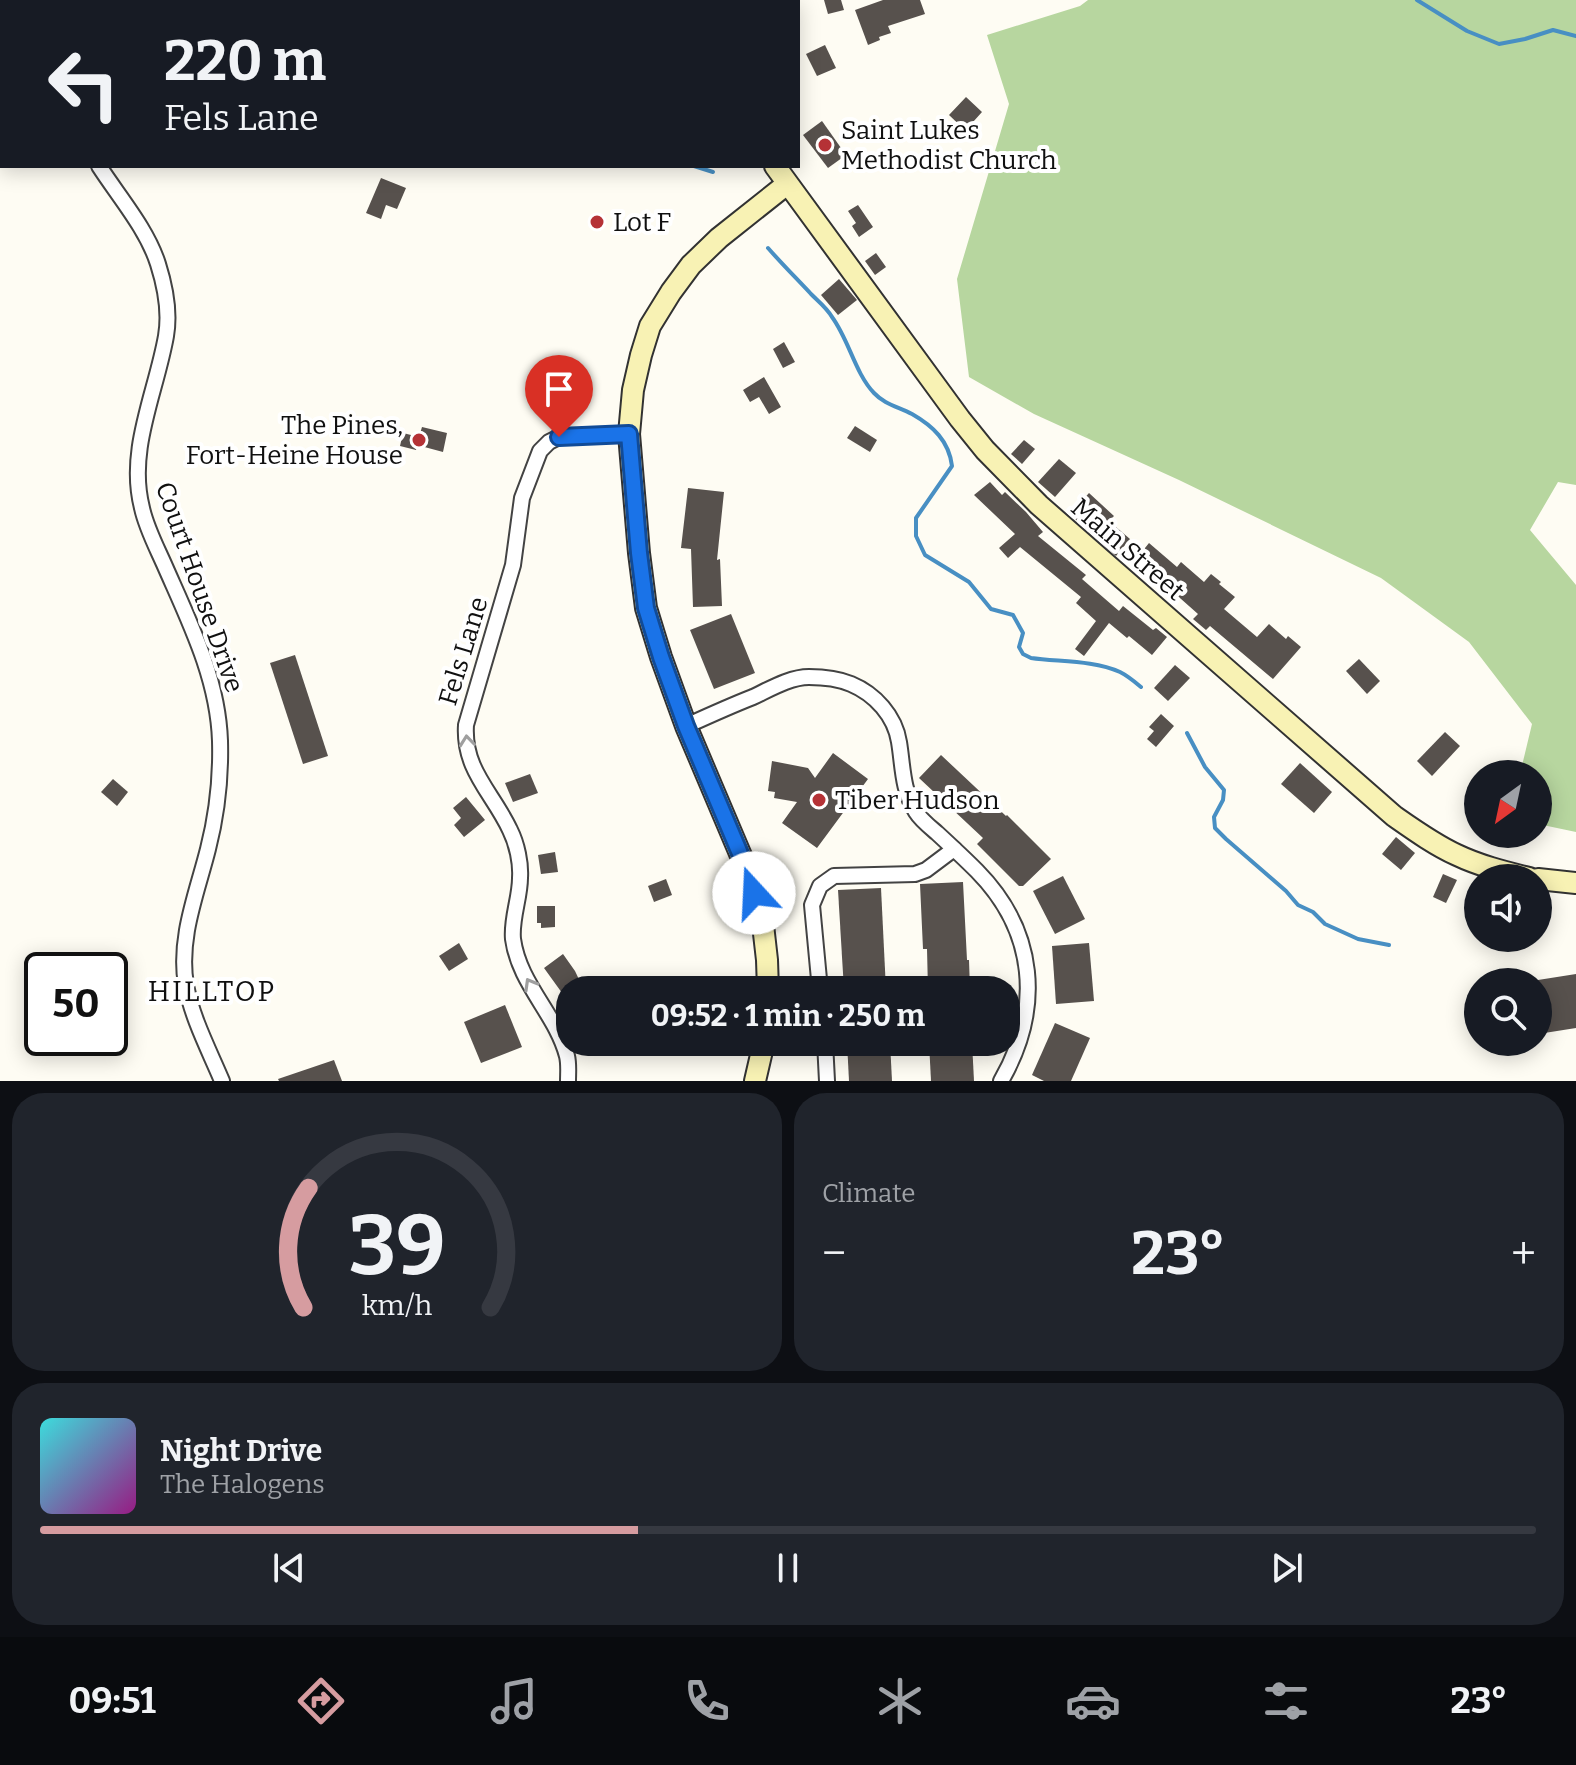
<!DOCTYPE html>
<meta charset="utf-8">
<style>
:root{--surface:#171b24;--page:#20242c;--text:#f1f3f6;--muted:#9ea1a6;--line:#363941;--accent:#d69ca0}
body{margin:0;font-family:Bitter,serif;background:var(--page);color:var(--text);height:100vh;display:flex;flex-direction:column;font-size:30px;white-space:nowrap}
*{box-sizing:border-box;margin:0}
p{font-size:26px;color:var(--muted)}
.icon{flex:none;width:44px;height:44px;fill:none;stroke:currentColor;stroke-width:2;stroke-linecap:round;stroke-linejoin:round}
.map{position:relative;height:1081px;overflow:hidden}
.details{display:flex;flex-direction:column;gap:12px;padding:12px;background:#0d0f14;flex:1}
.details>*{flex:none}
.hud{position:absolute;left:0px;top:0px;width:800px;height:168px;box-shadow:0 4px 20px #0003;background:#171b24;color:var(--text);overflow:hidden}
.needle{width:52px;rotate:213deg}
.controls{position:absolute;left:1464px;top:760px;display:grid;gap:16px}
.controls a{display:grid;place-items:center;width:88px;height:88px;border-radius:50%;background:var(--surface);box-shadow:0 4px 20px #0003;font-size:40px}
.speed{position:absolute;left:24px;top:952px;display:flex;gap:16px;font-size:40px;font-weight:700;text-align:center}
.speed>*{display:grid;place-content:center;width:104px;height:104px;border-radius:50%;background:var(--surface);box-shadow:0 4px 20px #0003;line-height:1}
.speed .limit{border:4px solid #111;border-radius:12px;background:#fff;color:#111}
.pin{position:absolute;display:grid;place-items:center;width:68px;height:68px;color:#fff;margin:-82px -34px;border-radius:50% 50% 50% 0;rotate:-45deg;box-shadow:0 0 8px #0007}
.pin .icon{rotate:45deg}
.me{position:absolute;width:88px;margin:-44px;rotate:340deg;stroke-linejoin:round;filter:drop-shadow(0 0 6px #0008)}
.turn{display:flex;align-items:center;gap:28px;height:168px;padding:0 32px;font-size:36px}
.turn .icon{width:104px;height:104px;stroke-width:2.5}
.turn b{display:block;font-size:56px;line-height:68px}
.big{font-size:60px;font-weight:700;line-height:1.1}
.details .widget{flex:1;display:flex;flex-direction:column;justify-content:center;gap:12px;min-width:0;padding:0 28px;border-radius:32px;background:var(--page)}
.details .dial{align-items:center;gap:0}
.dial svg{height:208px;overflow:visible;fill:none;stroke:var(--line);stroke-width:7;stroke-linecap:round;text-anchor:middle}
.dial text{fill:var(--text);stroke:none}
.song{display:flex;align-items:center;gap:24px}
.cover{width:96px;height:96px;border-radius:12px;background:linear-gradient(135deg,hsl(180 70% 55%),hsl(310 70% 35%))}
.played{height:8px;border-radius:4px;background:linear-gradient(90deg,var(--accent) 40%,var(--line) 40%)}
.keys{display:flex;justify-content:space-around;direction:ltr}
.heat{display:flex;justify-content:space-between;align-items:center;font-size:44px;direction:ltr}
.details .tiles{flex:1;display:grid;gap:12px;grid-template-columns:1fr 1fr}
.widget:last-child{grid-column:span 2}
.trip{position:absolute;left:556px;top:976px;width:464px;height:80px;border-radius:32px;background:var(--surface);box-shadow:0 4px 20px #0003;font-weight:700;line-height:80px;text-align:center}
.tab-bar{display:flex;height:128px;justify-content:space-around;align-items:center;background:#090b0e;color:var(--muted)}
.tab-bar .icon{width:56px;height:56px}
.tab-bar .selected{color:var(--accent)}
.tab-bar b{font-size:36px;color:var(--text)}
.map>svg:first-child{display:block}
</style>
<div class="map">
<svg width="1576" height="1081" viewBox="0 0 1576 1081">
<rect width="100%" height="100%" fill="#fefcf3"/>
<polygon fill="#b7d69f" points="1088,0 1576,0 1576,485 1558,482 1530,530 1576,585 1576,832 1538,824 1538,774 1520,774 1532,724 1469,642 1381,578 1179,480 1034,414 969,377 957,279 1009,104 987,35 1080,6"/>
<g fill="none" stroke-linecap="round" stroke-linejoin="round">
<g stroke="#488fc3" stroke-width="4">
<polyline points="1417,0 1467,31 1499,44 1525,39 1553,30 1576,36"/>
<polyline points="588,2 590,0"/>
<polyline points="694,166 713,172"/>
<path d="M768 248C782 264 797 279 811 294 818 301 827 308 832 317 849 340 855 373 874 393 884 404 899 407 912 414 933 426 949 441 952 466L916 518V536L925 555 969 582 991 609 1013 615 1023 633 1019 647 1023 654 1031 658C1059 662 1093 660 1120 672 1128 676 1135 682 1141 687"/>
<polyline points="1187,733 1205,767 1224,790 1223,800 1214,817 1215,828 1226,839 1286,891 1298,905 1313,912 1325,924 1358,939 1389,945"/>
</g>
</g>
<g fill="#57514d">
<polygon points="824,0 841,0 844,10 828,14"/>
<polygon points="883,0 920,0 925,14 888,26 891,33 879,37 880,40 868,45 855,10"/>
<polygon points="825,45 836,68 817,76 806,54"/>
<polygon points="966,97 982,112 973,122 978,126 970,135 949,115"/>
<polygon points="822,121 846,155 828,168 803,135"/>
<polygon points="381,178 406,188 397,209 386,205 381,219 366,213"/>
<polygon points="858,205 873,227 859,237 852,226 856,223 848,211"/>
<polygon points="876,253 886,267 875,275 865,261"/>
<polygon points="839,279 857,300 838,315 821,295"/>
<polygon points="784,342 795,362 783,368 773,349"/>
<polygon points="764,377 781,407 769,414 759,397 750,402 743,390"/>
<polygon points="855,426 877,440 870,452 847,438"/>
<polygon points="422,427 447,433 443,452 417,445 416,450 400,446 403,433 419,437"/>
<polygon points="1024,440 1035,449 1022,464 1011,454"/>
<polygon points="1059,459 1076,473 1055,497 1038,482"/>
<polygon points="990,482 1002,495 1005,492 1026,512 1043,532 1038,536 1086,575 1082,579 1119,611 1123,606 1153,630 1156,628 1167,637 1152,655 1129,636 1127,638 1109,623 1084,656 1075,649 1096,621 1076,603 1081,597 1020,547 1008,558 999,548 1015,534 974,495"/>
<polygon points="688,488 724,492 717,560 720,559 722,606 693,607 691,549 681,548"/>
<polygon points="1089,493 1114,516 1109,521 1130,539 1116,556 1072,516 1071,513"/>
<polygon points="1149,543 1177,567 1181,562 1204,582 1211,574 1221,582 1219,584 1235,597 1224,609 1257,637 1269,624 1286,639 1288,636 1301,647 1273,679 1210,626 1206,630 1193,619 1198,614 1163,583 1165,581 1137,558"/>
<polygon points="731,614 755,673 714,689 690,630"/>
<polygon points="295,655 328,756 303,764 270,663"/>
<polygon points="1359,659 1380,681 1367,694 1346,671"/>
<polygon points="1175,665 1190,678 1168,701 1154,688"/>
<polygon points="1161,714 1174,726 1156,747 1147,739 1154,731 1149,727"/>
<polygon points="1445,732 1460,746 1432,776 1417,761"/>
<polygon points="833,753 868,779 817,848 782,823 797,802 774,798 775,792 768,791 772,761 808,768 815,778"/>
<polygon points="941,755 1006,816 1007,815 1051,859 1023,886 1019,886 977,844 983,838 919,778"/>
<polygon points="1300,763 1332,792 1314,813 1281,784"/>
<polygon points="530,774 538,793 513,802 505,783"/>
<polygon points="113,779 128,792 117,806 101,792"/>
<polygon points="466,797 485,820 464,837 454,825 461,818 453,808"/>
<polygon points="1396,837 1415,853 1401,870 1382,854"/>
<polygon points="555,852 558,872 541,874 538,855"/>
<polygon points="1443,874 1457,880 1446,903 1433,897"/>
<polygon points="1063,876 1085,919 1055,934 1033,891"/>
<polygon points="666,879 672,895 654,902 648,886"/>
<polygon points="963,882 967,960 969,960 970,990 928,990 927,949 923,949 920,884"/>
<polygon points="881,888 886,990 844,990 838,890"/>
<polygon points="537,906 555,906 555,927 541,928 541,923 537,923"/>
<polygon points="459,943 468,959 449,971 439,956"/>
<polygon points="1089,943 1094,1001 1056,1004 1052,946"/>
<polygon points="563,954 575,971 584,990 570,990 570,1004 544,968"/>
<polygon points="1576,974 1576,1028 1538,1034 1538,980"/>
<polygon points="505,1005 522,1047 481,1063 464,1022"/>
<polygon points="1055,1023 1090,1038 1071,1081 1044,1081 1032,1075"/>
<polygon points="847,1042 890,1042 892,1081 849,1081"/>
<polygon points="929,1042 972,1042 974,1081 931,1081"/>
<polygon points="334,1060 342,1081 279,1081 278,1079"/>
</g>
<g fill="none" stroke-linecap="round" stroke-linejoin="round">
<defs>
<g id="minor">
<polyline points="25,0 26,2"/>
<polyline points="287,0 288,2"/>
<polyline points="750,2 757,0"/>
<path d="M99 166C119 197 147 229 158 264 165 286 170 313 166 336 156 393 127 450 142 508 146 527 156 546 164 564 189 621 218 678 220 741 221 778 217 814 208 849 197 893 178 938 186 985 192 1018 209 1050 222 1081"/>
<path d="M686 726C708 716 730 706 753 697 770 689 790 677 809 677 822 677 839 679 851 684 875 694 895 716 899 742 903 766 902 790 916 812 921 820 930 827 937 833 950 845 964 858 977 871 1036 931 1043 1008 1001 1081"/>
<polyline points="820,990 812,905 820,886 834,876 915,874 926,870 954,849"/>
<polyline points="825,1042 827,1081"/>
<path d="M568 1081C568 1073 569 1064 567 1056 556 1014 519 984 513 939 511 919 520 898 520 878 521 863 517 844 510 830 493 793 463 770 466 725L513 565 522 498 540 451 549 442 559 437 629 434"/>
</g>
<g id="secondary">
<polyline points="672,0 673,2"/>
<path d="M775 166 960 419 985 450 1039 505 1394 816C1414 830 1435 845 1457 855 1480 866 1505 872 1529 878"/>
<polyline points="1538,879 1576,883"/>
<polyline points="768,990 767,960 762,916 747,870 686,726 661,657 646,608 639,553 629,434 633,390 641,355 650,326 671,292 691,265 719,238 787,184"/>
<polyline points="755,1081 764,1042"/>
</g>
</defs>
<use href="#minor" stroke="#434343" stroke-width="18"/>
<use href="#secondary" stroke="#323232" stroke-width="24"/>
<use href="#minor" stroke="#fff" stroke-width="14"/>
<use href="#secondary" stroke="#f8f2b4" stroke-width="20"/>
</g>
<defs><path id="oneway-chevron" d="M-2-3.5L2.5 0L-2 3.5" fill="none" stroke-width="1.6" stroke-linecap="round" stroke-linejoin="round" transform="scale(2)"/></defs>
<g stroke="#9f9f9f">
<use href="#oneway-chevron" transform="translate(467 741) rotate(-96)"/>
<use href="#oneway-chevron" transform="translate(530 984) rotate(-120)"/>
</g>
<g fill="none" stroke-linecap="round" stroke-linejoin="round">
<defs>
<polyline id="route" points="559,437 629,434 639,553 646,608 661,657 686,726 747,870 754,893"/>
</defs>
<use href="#route" stroke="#114b97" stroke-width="20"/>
<use href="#route" stroke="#1a73e8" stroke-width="14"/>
</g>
<g fill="#b53236" stroke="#fff" stroke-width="3">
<circle cx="825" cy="145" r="8"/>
<circle cx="597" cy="222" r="8"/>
<circle cx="419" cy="440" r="8"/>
<circle cx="819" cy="800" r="8"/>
</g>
<g text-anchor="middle" stroke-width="8" stroke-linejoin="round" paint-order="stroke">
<g font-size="26" fill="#101010" stroke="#fff" text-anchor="start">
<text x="841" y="139">Saint Lukes<tspan x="841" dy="30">Methodist Church</tspan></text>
<text x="613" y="231">Lot F</text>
<text x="403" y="434" text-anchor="end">The Pines,<tspan x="403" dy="30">Fort-Heine House</tspan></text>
<text x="835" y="809">Tiber Hudson</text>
</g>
<g font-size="26" fill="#101010" stroke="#fff">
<text transform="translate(1128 549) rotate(41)" y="9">Main Street</text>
<text transform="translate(200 587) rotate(71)" y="9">Court House Drive</text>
<text transform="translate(463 651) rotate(-73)" y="9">Fels Lane</text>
</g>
<g font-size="28" letter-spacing="2" fill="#101010" stroke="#fff">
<text x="212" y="1001">HILLTOP</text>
</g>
</g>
</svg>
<div class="controls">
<a><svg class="needle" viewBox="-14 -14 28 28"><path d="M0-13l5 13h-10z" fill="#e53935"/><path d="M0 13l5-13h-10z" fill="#9ea1a6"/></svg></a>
<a><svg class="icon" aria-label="sound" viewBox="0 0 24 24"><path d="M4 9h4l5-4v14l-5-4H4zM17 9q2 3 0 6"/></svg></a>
<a><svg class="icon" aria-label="search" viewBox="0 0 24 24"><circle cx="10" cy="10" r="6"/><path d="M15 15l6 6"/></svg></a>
</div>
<div class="speed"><div class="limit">50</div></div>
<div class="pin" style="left:559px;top:437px;background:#d93025"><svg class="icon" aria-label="arrive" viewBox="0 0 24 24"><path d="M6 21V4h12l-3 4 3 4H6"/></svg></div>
<svg class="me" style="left:754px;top:893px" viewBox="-20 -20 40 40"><circle r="19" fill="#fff"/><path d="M0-13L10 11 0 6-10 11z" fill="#1a73e8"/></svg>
<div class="trip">09:52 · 1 min · 250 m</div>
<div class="hud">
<div class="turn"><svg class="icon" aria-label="left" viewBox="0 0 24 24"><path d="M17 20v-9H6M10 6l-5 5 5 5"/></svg><div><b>220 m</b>Fels Lane</div></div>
</div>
</div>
<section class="details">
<div class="tiles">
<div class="widget dial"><svg viewBox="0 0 100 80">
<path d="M14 69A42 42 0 1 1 86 69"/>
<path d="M14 69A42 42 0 0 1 16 23" stroke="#d69ca0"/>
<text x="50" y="56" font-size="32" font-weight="700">39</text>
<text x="50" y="72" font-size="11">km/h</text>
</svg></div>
<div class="widget"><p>Climate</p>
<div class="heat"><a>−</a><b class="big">23°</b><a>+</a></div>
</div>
<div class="widget">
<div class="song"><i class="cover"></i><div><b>Night Drive</b><p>The Halogens</p></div></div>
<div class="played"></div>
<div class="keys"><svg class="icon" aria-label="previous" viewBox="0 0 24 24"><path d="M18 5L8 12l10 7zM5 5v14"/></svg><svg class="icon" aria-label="pause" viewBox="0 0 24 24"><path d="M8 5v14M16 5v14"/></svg><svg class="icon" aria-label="next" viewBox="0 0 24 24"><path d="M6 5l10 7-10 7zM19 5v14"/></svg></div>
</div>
</div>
</section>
<nav class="tab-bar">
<b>09:51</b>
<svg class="icon selected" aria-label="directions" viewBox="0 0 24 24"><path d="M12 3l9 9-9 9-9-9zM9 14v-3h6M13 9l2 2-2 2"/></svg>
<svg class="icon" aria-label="music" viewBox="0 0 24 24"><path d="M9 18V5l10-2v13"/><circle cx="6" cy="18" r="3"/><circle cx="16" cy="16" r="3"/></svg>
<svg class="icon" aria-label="phone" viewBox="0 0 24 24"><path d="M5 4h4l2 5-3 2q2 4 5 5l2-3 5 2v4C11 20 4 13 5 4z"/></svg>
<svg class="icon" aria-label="climate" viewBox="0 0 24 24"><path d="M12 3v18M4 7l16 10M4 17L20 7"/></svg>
<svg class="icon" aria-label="car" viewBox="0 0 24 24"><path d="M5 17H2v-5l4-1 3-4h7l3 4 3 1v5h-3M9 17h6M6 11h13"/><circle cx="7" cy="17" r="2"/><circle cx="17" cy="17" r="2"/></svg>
<svg class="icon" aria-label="filters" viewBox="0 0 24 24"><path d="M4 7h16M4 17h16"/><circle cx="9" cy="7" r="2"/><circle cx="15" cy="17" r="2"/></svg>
<b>23°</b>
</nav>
